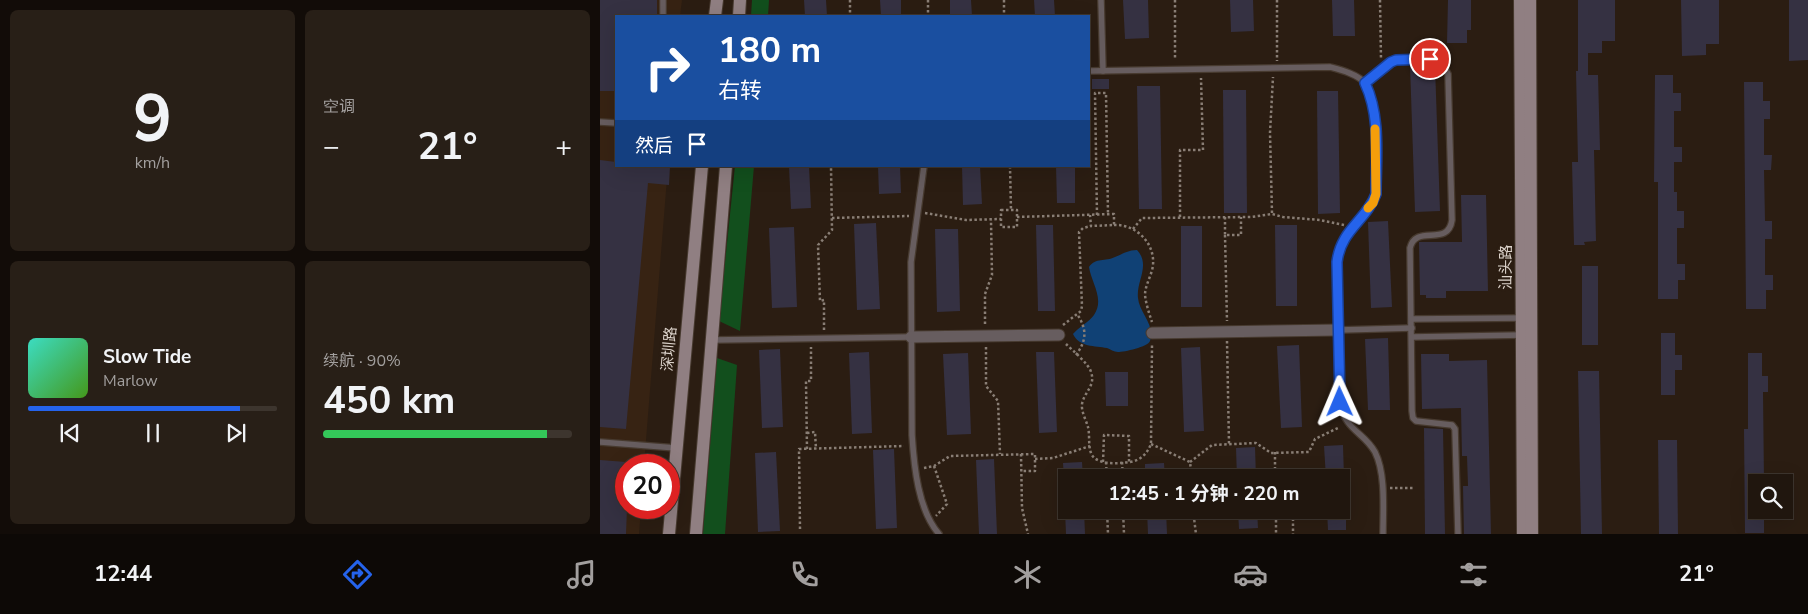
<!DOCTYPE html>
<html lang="zh">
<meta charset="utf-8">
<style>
:root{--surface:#20160e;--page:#281f17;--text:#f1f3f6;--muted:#a29f9e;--line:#3d352e;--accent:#2563eb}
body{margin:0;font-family:"Nunito Sans","Noto Sans SC",sans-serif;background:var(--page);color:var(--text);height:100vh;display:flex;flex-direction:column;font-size:19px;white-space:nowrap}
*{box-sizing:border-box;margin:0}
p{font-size:16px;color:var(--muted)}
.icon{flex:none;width:28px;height:28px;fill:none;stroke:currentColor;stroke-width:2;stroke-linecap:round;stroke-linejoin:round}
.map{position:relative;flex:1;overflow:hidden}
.side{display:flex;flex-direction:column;gap:10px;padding:10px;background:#120c08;width:600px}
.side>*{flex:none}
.banner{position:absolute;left:15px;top:15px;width:475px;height:152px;border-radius:0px;box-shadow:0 5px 20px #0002,0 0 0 1px var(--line);background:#1a4fa0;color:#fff;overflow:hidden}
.fabs{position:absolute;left:1148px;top:474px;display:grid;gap:10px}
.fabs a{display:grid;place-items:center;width:45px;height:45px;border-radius:0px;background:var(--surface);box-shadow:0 5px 20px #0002,0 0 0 1px var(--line);font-size:25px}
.speed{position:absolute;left:15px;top:454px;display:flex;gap:10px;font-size:25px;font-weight:700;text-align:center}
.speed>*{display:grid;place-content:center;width:65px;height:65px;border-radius:50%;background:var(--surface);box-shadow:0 5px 20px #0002,0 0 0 1px var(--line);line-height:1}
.speed .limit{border:8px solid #d22;background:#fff;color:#111}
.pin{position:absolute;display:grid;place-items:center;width:42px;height:42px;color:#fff;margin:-21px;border:2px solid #fff;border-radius:50%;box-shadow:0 1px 5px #0007}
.me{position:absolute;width:55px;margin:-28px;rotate:359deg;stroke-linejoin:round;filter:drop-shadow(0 0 4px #0008)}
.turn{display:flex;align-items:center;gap:18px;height:105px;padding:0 20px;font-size:22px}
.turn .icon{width:65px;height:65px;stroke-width:2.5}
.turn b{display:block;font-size:35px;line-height:42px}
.then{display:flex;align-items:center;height:48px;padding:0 20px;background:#0003;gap:10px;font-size:19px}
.big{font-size:38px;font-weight:700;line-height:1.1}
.side .widget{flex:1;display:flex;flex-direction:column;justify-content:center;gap:8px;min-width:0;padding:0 18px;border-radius:8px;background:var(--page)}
.side .dial{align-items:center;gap:0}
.dial b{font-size:65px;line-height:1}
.song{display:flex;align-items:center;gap:15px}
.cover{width:60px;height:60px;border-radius:8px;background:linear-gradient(135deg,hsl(170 70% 55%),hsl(100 70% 35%))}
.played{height:5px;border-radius:2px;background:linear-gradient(90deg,var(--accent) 85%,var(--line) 85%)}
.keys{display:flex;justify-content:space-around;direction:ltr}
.heat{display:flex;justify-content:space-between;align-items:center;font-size:28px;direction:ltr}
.charge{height:8px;border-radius:4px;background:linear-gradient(90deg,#34c759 90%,var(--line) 0)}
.side .tiles{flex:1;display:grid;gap:10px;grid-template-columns:repeat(2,1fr)}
.trip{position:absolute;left:458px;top:469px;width:292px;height:50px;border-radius:0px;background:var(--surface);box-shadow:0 5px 20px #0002,0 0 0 1px var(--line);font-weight:700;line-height:50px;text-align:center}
.menu{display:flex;height:80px;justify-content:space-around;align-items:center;background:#0d0906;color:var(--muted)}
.menu .icon{width:35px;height:35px}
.menu .on{color:var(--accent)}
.menu b{font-size:22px;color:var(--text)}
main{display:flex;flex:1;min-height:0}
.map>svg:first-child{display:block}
</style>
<main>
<section class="side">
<div class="tiles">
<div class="widget dial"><b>9</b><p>km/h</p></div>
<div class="widget"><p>空调</p>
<div class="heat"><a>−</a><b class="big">21°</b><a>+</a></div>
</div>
<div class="widget">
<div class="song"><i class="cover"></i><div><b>Slow Tide</b><p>Marlow</p></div></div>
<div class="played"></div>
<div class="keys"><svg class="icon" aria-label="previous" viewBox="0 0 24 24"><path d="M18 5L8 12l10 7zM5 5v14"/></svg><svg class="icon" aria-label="pause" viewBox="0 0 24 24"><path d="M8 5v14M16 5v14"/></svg><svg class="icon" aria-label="next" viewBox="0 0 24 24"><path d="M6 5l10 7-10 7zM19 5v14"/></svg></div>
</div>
<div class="widget"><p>续航 · 90%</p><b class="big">450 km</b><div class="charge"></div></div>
</div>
</section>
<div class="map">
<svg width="1208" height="534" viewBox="0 0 1208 534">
<rect width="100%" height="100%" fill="#2b1d12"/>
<polygon fill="#372313" points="0,0 82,0 80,16 16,16 16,166 68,166 44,465 26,465 26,508 41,508 39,534 0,534"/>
<g fill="#124f1d">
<polygon points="152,0 169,0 168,16 151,16"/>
<polygon points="135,166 154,166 140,331 119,321"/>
<polygon points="117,358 137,365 125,534 103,534"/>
</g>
<path fill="#104175" d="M537 250C551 265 536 281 538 298 539 312 556 326 550 341 548 347 524 352 518 352 514 352 510 349 507 348 495 346 479 347 473 334 479 327 489 322 494 315 505 299 491 282 489 267 496 257 505 262 515 257 523 254 528 250 537 250Z"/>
<g fill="#353142">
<polygon points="0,0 57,0 57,16 16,16 16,91 0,91"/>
<polygon points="204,0 226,0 227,16 205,16"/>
<polygon points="280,0 301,0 301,16 281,16"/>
<polygon points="350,0 371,0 372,16 350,16"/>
<polygon points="434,0 454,0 455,16 435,16"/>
<polygon points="523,0 548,0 549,38 525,39"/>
<polygon points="630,0 653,0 654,31 631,32"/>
<polygon points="732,0 754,0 755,36 733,36"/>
<polygon points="848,0 871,0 871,30 867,30 867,43 847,43"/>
<polygon points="978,0 1015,0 1015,41 1002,41 1002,53 988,53 988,75 998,75 1000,150 994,150 996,241 984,242 985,245 974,245 972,162 978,162 976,71 978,71"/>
<polygon points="1081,0 1119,0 1119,44 1106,44 1106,55 1082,56"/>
<polygon points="1189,0 1208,0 1208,60 1189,61"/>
<polygon points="810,65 835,66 840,211 815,212"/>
<polygon points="1055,75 1073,75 1073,93 1081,93 1081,111 1074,111 1074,147 1082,147 1082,162 1074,162 1074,192 1077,192 1077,211 1084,211 1084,228 1077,228 1077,264 1085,264 1085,280 1078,280 1078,299 1058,299 1058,182 1054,182"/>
<rect x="492" y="79" width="17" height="10"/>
<polygon points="1144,82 1163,82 1163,101 1170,101 1170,119 1164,119 1164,155 1172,155 1171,170 1164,170 1165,221 1172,221 1172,239 1165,239 1165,275 1173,275 1173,290 1166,290 1166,309 1146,309"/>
<polygon points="537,86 560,86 562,209 539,209"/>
<polygon points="623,90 646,90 647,213 624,213"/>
<polygon points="717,91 738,91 740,213 718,214"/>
<polygon points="0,160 16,162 16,166 70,166 69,185 48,183 26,429 0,427"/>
<polygon points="189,166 209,166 211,208 191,209"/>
<polygon points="278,166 300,166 301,193 279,194"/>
<polygon points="362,166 380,166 382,204 363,205"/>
<polygon points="456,166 475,166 475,203 457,203"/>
<polygon points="861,195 886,195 888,291 846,291 846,298 826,298 826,295 820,295 819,242 862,242"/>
<polygon points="788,221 792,307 771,308 768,222"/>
<polygon points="276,223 280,309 257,310 254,224"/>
<polygon points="436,225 453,225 455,311 438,311"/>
<polygon points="675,225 697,225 697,306 676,306"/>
<rect x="581" y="226" width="21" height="81"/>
<polygon points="194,227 197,307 172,308 169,228"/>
<polygon points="335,229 358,229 360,311 337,312"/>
<rect x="982" y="266" width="16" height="79"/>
<polygon points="1061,333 1075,333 1075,355 1082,355 1082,370 1075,370 1075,395 1061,395"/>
<polygon points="788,338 790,410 768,410 765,339"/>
<polygon points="699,345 702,427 681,428 677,346"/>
<polygon points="600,347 604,431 584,432 581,348"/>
<polygon points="180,349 183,427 162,428 159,350"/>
<polygon points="269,352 272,433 252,434 249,353"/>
<polygon points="436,352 454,352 457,432 439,433"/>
<polygon points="368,353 371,434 347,435 343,354"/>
<polygon points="1148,353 1162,353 1162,376 1168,376 1168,392 1163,392 1164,482 1156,482 1156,510 1164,510 1164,533 1145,533 1144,429 1148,429"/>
<polygon points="821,354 849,354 849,361 887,360 891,534 864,534 863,486 868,486 867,456 862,456 861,408 822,409"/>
<polygon points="978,371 999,371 1002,534 981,534"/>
<polygon points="505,372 528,372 528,406 506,406"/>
<polygon points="824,428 843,429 845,534 825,534"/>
<polygon points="1058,440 1077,440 1078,534 1059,534"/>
<polygon points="743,445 744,478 726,478 724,446"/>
<polygon points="655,447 656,478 637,478 636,448"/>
<polygon points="294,449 297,528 276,529 273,450"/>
<polygon points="176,452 180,531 158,532 155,453"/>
<polygon points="394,459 397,534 379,534 376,460"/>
<polygon points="0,460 26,462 27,508 26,534 0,534"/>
<polygon points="482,462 483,478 464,478 463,463"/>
<polygon points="564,463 565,478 545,478 545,464"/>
<polygon points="465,510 484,510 485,534 466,534"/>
<polygon points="547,510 566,510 567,534 548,534"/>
<polygon points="638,510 657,510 658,528 639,529"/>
<polygon points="727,510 746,510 746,530 728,530"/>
</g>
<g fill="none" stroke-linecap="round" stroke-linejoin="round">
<defs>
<g id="lane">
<polyline points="501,0 503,71"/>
<polyline points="63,16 63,0"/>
<path d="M489 71 730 67C741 70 757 74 765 83 781 103 776 168 776 194 766 221 741 229 737 262L740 402C745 431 763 431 775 452 786 474 783 510 783 534"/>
<path d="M765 83 791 62 796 60 838 61 843 64 848 74 852 220C848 248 816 223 810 248L812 411 813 418 816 421 852 425 855 429 858 534"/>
<polyline points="0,122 16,123"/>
<path d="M324 166 311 262 312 435C314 466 318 510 339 534"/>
<polyline points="812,319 922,318"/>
<polyline points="739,330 812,328"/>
<polyline points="812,337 923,335"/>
<polyline points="112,340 311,337"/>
<polyline points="0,442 76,448"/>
</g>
<g id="street">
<polyline points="552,333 739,330"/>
<polyline points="311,337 459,335"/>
</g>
<g id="secondary">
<polyline points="920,0 923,534"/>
<polyline points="930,0 932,534"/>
<polyline points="115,16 117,0"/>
<polyline points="139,16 140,0"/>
<polyline points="69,534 102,166"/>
<polyline points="96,534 126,166"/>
</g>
</defs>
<use href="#lane" stroke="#473a2f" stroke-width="8"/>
<use href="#street" stroke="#473a2f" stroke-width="13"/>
<use href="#secondary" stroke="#473a2f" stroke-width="14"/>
<g stroke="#897e75" stroke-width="2.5" stroke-dasharray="2.5 2.5" stroke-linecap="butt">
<polyline points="250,0 250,16"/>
<polyline points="328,0 328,16"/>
<polyline points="404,0 404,16"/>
<polyline points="575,0 575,60"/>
<polyline points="677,0 677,61"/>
<polyline points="780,0 781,59"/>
<polyline points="410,166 411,210"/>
<rect x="401" y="210" width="16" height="17"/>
<polyline points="325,213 366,220 401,219"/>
<polyline points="672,213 670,133 673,77"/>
<polyline points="497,215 495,93 506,93 508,214"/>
<polyline points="417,217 514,214 514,225 491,226 490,215"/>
<polyline points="580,217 580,150 603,150 601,78"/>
<polyline points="625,217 625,235 641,235 641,217"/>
<polyline points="232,218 309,216"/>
<path d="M514 225C535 224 555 242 553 265 552 275 545 285 545 295 546 304 549 313 552 322"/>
<polyline points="533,229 542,218 651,217 672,214 683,217 720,220 744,225"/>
<polyline points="625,235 627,321"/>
<polyline points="385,324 385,294 392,275 391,220"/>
<polyline points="463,325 481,311 482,306 479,232 483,228 491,226"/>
<polyline points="224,330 224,300 220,301 218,245 232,230 231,166"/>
<polyline points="627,341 629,444"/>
<path d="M466 344C472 350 489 364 491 372 496 386 484 392 482 404 481 411 486 420 488 427 490 435 488 445 491 453 495 465 518 464 529 462 540 461 547 454 551 444L552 345"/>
<polyline points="386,347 386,386 398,401 400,454"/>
<path d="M476 355C487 340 487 329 477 314"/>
<polyline points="207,433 215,432 216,449"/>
<polyline points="551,444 590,462 592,478"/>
<polyline points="207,449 206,381 211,381 211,347"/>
<polyline points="675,452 675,478"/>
<polyline points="421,454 422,508 428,534"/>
<polyline points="435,459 453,458 490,446"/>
<polyline points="503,462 504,435 529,436 529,462"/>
<polyline points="506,462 507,478"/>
<polyline points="522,462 523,478"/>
<polyline points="590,462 612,445 656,443 671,453 709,452 715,439 740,427"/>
<polyline points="334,466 347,504 336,516"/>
<polyline points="324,468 334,466 350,456 435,454 435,471 421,471"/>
<polyline points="790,488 814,488"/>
<polyline points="507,510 508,534"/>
<polyline points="523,510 524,534"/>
<polyline points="593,510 596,534"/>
<polyline points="676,510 676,534"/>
<polyline points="690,510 693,512 693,534"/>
<polyline points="200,529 199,449 304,446"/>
</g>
<use href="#lane" stroke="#675d5f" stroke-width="5.5"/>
<use href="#street" stroke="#675d5f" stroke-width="11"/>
<use href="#secondary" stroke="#907f82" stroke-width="12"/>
</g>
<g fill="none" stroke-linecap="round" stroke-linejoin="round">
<defs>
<path id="route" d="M740 402 737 262C741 229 766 221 776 194 776 157 781 117 765 83L791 62 796 60 830 59"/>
</defs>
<use href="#route" stroke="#184099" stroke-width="12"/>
<use href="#route" stroke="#2563eb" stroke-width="9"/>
<polyline stroke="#f59e0b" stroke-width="9" points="768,208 773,203 776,194 775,129"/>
</g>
<g text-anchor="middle" stroke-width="5" stroke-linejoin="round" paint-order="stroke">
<g font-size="15" fill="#dbd2ca" stroke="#2b1d12">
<text transform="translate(906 267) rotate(-90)" y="5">汕头路</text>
<text transform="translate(69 349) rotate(-85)" y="5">深圳路</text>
</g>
</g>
</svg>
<div class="fabs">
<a><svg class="icon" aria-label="search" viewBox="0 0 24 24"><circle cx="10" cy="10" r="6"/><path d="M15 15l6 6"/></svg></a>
</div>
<div class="speed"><div class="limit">20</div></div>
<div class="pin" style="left:830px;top:59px;background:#d93025"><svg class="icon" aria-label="arrive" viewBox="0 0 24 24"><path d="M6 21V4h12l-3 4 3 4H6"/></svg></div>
<svg class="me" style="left:740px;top:402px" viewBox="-20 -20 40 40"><path d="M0-17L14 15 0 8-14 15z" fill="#2563eb" stroke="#fff" stroke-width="4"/></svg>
<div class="trip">12:45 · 1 分钟 · 220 m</div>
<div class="banner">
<div class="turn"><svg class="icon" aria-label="right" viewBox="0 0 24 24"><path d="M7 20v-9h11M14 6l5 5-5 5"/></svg><div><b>180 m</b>右转</div></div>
<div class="then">然后<svg class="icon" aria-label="arrive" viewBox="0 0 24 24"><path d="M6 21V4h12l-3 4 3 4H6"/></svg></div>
</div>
</div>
</main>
<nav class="menu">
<b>12:44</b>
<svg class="icon on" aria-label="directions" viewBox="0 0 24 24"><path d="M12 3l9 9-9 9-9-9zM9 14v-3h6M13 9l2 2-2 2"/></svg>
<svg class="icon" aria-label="music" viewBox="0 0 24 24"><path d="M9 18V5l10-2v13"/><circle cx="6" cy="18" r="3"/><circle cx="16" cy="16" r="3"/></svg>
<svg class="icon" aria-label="phone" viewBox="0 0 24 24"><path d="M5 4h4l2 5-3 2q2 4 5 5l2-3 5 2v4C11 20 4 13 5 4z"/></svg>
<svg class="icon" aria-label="climate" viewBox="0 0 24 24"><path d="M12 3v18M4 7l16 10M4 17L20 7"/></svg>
<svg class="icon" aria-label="car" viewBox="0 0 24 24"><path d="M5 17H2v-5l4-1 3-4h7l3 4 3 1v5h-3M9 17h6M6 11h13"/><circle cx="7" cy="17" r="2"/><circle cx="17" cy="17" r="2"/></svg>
<svg class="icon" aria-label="filters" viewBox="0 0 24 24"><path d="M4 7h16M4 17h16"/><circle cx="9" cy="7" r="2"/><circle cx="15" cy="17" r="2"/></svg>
<b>21°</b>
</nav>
